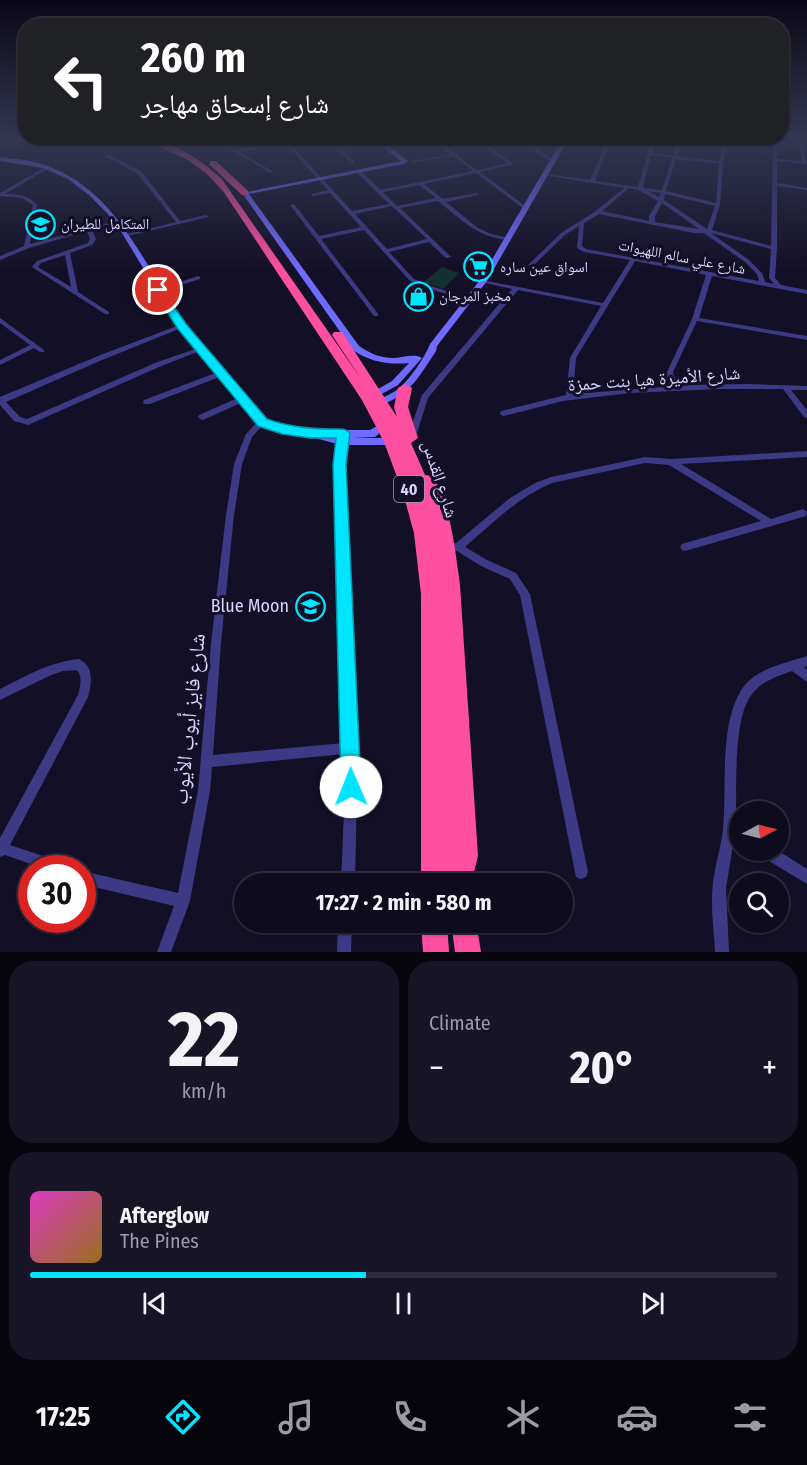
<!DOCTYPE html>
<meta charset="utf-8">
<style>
:root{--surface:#0e0b1c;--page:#171425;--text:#f1f3f6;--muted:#9b9ba3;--line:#2e2b3b;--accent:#00e5ff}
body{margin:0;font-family:"Fira Sans Condensed","Noto Naskh Arabic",sans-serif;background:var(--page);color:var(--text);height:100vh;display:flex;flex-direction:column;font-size:22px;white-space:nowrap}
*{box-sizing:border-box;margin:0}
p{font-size:20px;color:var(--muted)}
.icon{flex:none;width:33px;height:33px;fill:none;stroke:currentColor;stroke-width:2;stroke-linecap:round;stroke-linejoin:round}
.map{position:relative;height:952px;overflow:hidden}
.drawer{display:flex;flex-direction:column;gap:9px;padding:9px;background:#08060f;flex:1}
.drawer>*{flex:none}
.banner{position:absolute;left:18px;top:18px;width:771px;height:126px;border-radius:24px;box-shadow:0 2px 4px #0004,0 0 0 2px var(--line);background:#202124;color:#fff;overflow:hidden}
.needle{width:39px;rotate:83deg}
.tools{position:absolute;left:729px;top:801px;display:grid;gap:12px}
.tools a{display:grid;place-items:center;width:60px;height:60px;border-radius:50%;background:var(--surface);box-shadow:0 2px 4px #0004,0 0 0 2px var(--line);font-size:30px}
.speed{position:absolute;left:18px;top:855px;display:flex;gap:12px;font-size:30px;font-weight:700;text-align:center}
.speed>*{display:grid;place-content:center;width:78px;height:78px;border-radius:50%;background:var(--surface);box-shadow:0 2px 4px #0004,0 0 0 2px var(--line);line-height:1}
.speed .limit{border:9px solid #d22;background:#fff;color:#111}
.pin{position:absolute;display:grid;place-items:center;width:51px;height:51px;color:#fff;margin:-26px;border:3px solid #fff;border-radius:50%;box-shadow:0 2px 6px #0007}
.me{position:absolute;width:66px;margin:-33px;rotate:359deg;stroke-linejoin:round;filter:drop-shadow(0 0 4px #0008)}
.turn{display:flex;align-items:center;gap:21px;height:126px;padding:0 24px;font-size:27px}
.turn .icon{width:78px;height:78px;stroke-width:2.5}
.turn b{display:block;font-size:42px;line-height:51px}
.big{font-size:45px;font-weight:700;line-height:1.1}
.drawer .tile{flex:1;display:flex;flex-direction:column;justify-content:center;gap:9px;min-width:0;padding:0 21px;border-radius:24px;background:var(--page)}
.drawer .dial{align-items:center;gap:0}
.dial b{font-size:78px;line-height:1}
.song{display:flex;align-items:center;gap:18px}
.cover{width:72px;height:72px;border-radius:9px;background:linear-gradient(135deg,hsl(310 70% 55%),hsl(40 70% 35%))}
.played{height:6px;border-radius:3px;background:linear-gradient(90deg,var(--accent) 45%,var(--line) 45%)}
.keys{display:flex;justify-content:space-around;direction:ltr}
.heat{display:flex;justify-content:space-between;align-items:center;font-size:33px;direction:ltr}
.drawer .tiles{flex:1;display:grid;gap:9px;grid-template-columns:1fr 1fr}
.tile:last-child{grid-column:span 2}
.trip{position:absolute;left:234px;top:873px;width:339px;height:60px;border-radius:30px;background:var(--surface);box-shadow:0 2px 4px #0004,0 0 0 2px var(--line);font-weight:700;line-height:60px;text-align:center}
.menu{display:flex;height:96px;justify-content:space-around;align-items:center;background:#06040b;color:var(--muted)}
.menu .icon{width:42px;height:42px}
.menu .on{color:var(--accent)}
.menu b{font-size:27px;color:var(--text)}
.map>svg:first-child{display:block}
</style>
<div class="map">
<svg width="807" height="952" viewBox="0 0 807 952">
<rect width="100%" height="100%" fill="#130f26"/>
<polygon fill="#12302f" points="442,267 459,273 443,289 424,282"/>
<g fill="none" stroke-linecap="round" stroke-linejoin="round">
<g fill="#3d3a85" fill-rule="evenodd">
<path d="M204 138H210L236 150 284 141 281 138H285L352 211 389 204 356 172V170H360L381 190 473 171 453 156 410 163V162L412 161 450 154 429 138H434L477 170 508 163 471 138H476L514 164 480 172 528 208 524 209 476 173 424 184 443 199 478 193V195L446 202 478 228 491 234 510 238V240C480 239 460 219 438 201L400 208 451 257 446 258 429 242 389 252 414 279 428 285 472 299 473 300 470 302 424 287 410 281 364 230 321 239 378 314V316H374L290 205 294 204 319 236 361 227 330 193 312 196V194L328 190 285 143 240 152 272 171V172L270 173 235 152ZM419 185 436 198 397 206 383 192ZM392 206 427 239 387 249 355 214Z"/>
<polygon points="325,138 329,138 339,147 384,139 386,140 341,150 354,161 354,163 352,163"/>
<polygon points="516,138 521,138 555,161 551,162"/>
<path d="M608 138H612L595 181 638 187 652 138H656L652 153 673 156 679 138H683L677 156 719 161 724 138H728L723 163 720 205 712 230 771 246 773 138H777V159L802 161 799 144 802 143 807 164 777 161V183L807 188V190L777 186V248L775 278 781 285 807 290V294L712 276 699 318 807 336V340L697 321 673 372 674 376 682 385 748 384 807 386V390H791L807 410V418L804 417 783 389H719L630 393 563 401 504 416 501 415 500 413 501 411 566 395 570 358 601 306 518 290 428 398 416 436 415 438H409L408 436 422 395 512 289 481 282V280L603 303 630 260 584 252 577 248 579 226 565 235 533 266 528 265 561 233 596 211 624 188 544 175 546 174 590 180ZM651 155 672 158 662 190 643 188ZM676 159 719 164 716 203 666 191ZM629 188 638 190 658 201 649 216V221L602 211ZM648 191 661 193 659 197ZM665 194 715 206 707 229 664 200ZM662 203 699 229 655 222V216ZM599 214 694 233H704L745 262 757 274 759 281 586 249 582 246 584 223ZM711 233 771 249 769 278 774 284 765 282 762 273 749 260ZM635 261 706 275 692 319 667 372V377L675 386 573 394 576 358Z"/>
<polygon points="106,155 110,155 141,171 180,221 206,215 209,217 127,236 127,234 176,222 137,173 106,157"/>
<path d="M45 167 49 168 5 194C18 194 29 195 37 205L30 244 119 220V222L92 230 96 239 92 245 70 253 78 292 109 312V314H105L32 267 37 261 88 243 90 239 87 231 29 248 0 260V256L24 246 33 205 22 198 0 196V193ZM65 255 71 287 38 267 41 263Z"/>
<polygon points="198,276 200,277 200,279 158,292 155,290"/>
<polygon points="0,318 44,350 44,352 40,352 34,348 0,365 0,360 30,345 0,323"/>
<polygon points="182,324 184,325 184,327 102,360 6,402 20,417 27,419 155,363 198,348 202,348 202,350 159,367 28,425 14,421 0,405 0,397 98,356"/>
<polygon points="218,372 222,372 223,374 222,376 150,404 144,404 143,402 144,400"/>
<polygon points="242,396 245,397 246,399 245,401 205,419 202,420 198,417 199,415"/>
<polygon points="262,419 266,422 252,437 242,464 234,515 221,643 213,755 344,743 335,465 339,434 340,432 346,432 347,434 343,465 357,787 355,884 341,884 345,787 344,754 212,767 210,791 190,901 171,952 157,952 174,906 82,884 82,871 178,893 198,791 211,643 226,515 234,464 246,434 259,420"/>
<path d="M807 451V457L681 464 771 519 803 509 807 512 806 516 803 517 685 551 682 550 680 547 682 544 761 521 669 465 645 463 552 483C518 497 493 523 465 547L487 560 516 573 530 594 588 872 586 877 581 879 576 877 520 595 510 579 481 566 457 551 447 552 444 551 442 548 444 545 456 543 510 498 535 483 551 477 645 457 671 459Z"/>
<path d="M807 656V666L804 667 807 670V682L792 671C778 676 762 681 752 694 732 719 737 793 736 826L740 828V842L734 839 726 888 729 952H715C714 929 710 906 713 883 715 865 721 847 723 829 727 787 719 724 742 689 756 668 786 663 807 656Z"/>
<path d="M79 659C94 666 92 683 88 697L10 845 64 863 66 868H42L5 855 0 857V838L78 695C80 687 83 677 77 670L63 671 51 675 0 700V689C28 675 47 663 79 659Z"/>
<polygon points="758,850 777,850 807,869 807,884 759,855"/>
<polygon points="338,922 352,922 351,952 337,952"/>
</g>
<g fill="#6f6bff" fill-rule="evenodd">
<path d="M371 138H377L408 161 404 164 249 194 359 346C369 353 380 358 393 358 402 358 415 353 422 358L398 385 369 401 366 400 364 398 366 396 392 381 409 363C388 365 370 362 353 350L242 193 401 161Z"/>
<path d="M563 138H569L487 281 437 346 436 351C422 372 412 392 388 402 381 405 376 408 370 407L368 405 370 403C377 400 385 397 392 393 406 386 424 359 430 344L480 280Z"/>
<path d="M0 157C15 159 30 160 45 165 109 187 137 249 171 303 188 332 209 357 232 382 240 391 257 414 265 420 282 431 305 428 323 433L327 430H370L383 423 388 426 375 437 353 438H391L396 442 395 445H341L315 438 282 434 259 424 186 339 122 233 107 213 89 195 68 179 43 168 0 161Z"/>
</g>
<g fill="#ff4fa3" fill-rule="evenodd">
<path d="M140 138C170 138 199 159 221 178L362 380 332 335 334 332H342L397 417 394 407 398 388 405 384 412 388 408 407 418 438 411 443 425 475 433 476C451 508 455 549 460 585L478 856 471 884H421V594L414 533 403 493 384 442 362 400 223 191 206 173 186 159Z"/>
<polygon points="210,161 216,161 248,191 248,195 242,195 210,165"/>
<polygon points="421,922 447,922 449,952 423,952"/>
<polygon points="451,922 476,922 481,952 455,952"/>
</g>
</g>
<linearGradient id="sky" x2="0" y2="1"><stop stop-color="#0a0815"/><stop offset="0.51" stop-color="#333752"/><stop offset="1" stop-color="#333752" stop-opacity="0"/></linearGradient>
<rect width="807" height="271" fill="url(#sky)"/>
<path fill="#00e5ff" stroke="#0095a6" stroke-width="1.5" d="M158 287 161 288 186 324 267 419C289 427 310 429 333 429 340 429 345 428 350 433L346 465 361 787 358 794 351 797 344 794 341 787 333 465 336 438H310L282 434 258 426 178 329 153 290Z"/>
<defs>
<symbol id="university-ring" viewBox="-11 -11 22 22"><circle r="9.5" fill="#130f26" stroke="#00e5ff" stroke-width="1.5"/><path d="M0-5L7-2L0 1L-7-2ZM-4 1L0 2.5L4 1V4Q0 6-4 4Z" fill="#00e5ff"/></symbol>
<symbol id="supermarket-ring" viewBox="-11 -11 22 22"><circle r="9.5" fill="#130f26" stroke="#00e5ff" stroke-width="1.5"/><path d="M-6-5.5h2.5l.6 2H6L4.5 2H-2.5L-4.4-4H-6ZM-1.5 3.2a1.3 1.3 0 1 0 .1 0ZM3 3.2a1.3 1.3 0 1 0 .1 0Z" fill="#00e5ff"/></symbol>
<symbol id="shop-ring" viewBox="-11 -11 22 22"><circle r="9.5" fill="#130f26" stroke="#00e5ff" stroke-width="1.5"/><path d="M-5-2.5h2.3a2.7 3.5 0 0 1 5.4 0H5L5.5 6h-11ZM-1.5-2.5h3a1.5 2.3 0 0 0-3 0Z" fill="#00e5ff"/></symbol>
<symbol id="school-ring" viewBox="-11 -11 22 22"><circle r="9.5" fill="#130f26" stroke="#00e5ff" stroke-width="1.5"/><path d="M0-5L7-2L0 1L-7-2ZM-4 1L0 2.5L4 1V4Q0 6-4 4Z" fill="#00e5ff"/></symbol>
</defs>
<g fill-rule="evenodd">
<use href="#university-ring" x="24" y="208" width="33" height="33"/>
<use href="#supermarket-ring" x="462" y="250" width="33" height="33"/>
<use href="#shop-ring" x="402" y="280" width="33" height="33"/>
<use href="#school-ring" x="294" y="590" width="33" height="33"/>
</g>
<g text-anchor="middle" stroke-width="6" stroke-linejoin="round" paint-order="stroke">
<g font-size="15" fill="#d9d4ff" stroke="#130f26" text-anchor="start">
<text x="61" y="229">المتكامل للطيران</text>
<text x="500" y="272">اسواق عين ساره</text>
<text x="439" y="301">مخبز المرجان</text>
</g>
<g font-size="15" fill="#d9d4ff" stroke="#130f26">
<text transform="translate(682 257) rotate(11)" y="5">شارع علي سالم اللهيوات</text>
</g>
<rect fill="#130f26" stroke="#9e99be" stroke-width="1.5" x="394" y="476" width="30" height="26" rx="4.5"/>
<g font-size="16" font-weight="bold" fill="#d9d4ff">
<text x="409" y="495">40</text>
</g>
<g font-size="18" fill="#d9d4ff" stroke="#130f26">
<text transform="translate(654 379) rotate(-4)" y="6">شارع الأميرة هيا بنت حمزة</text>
<text transform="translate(440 479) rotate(72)" y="6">شارع القدس</text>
</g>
<g font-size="18" fill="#d9d4ff" stroke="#130f26" text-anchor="end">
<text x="289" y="612">Blue Moon</text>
</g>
<g font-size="21" fill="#d9d4ff" stroke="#130f26">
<text transform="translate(189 719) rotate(-84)" y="7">شارع فايز أيوب الأيوب</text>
</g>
</g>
</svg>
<div class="tools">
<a><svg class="needle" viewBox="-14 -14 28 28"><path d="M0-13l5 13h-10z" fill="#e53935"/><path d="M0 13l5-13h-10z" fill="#9b9ba3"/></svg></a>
<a><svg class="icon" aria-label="search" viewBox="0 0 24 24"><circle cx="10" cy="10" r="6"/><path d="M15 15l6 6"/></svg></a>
</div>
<div class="speed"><div class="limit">30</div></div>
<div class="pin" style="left:158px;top:290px;background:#d93025"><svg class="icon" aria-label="arrive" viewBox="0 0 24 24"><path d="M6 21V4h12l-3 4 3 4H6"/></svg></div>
<svg class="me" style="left:351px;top:787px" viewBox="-20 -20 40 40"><circle r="19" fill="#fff"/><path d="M0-13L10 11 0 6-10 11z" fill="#00e5ff"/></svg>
<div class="trip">17:27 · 2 min · 580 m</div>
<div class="banner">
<div class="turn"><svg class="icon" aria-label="left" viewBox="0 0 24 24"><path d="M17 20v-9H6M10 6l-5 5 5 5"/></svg><div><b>260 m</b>شارع إسحاق مهاجر</div></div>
</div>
</div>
<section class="drawer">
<div class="tiles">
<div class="tile dial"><b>22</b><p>km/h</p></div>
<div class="tile"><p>Climate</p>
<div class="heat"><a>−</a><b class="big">20°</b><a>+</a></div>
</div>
<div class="tile">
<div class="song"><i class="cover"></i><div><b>Afterglow</b><p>The Pines</p></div></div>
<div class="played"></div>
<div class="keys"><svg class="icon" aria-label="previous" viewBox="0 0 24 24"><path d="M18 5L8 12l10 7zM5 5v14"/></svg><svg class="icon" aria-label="pause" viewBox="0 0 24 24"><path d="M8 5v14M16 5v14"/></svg><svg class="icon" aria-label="next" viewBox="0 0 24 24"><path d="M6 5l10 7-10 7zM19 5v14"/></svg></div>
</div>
</div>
</section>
<nav class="menu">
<b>17:25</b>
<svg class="icon on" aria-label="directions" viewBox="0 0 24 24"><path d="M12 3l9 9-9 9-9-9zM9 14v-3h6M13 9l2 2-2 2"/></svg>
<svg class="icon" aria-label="music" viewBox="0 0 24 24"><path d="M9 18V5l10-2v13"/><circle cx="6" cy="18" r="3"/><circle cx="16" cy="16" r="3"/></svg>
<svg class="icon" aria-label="phone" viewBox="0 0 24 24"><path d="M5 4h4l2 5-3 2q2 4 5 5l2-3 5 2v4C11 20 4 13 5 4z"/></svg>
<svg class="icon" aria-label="climate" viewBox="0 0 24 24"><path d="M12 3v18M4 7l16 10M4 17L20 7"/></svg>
<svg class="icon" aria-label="car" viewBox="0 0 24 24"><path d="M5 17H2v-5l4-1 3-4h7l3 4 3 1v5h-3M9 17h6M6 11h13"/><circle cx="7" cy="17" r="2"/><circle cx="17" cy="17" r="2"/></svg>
<svg class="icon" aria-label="filters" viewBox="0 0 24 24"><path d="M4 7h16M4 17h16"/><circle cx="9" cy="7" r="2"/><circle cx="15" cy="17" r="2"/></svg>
</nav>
